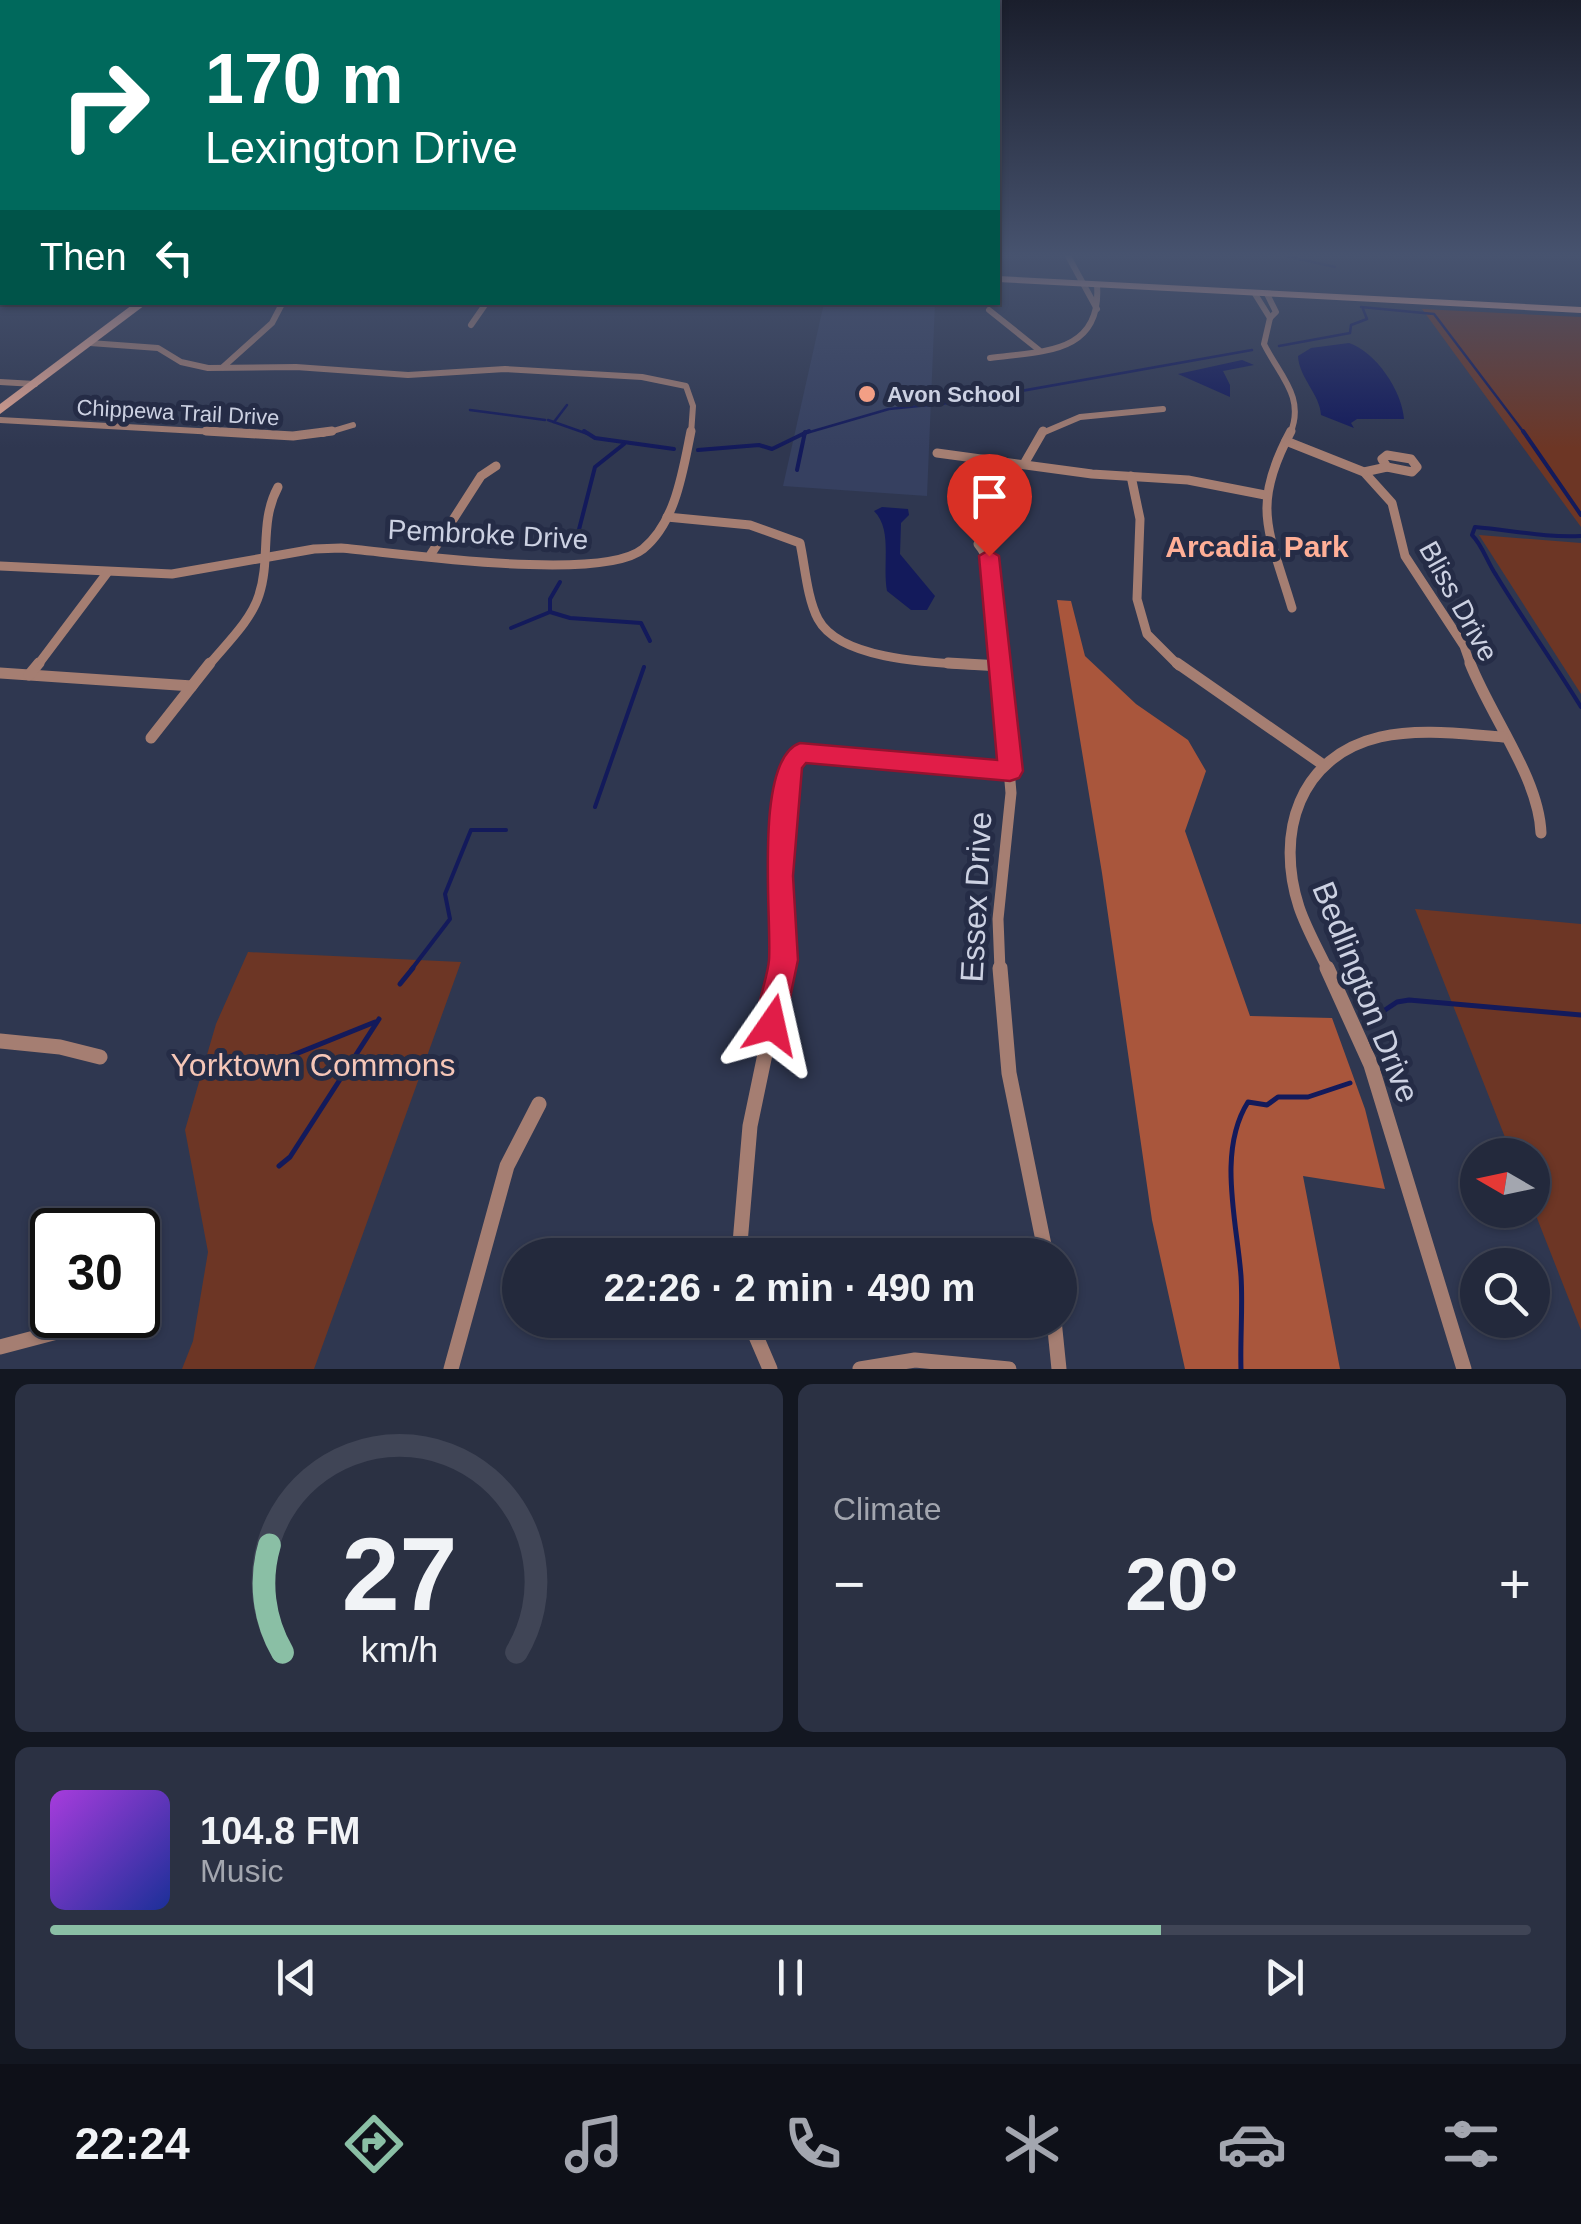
<!DOCTYPE html>
<meta charset="utf-8">
<style>
:root{--surface:#23293c;--page:#2b3143;--text:#f1f3f6;--muted:#a3a6af;--line:#404556;--accent:#8abfa5}
body{margin:0;font-family:Helvetica,sans-serif;background:var(--page);color:var(--text);height:100vh;display:flex;flex-direction:column;font-size:38px;white-space:nowrap}
*{box-sizing:border-box;margin:0}
p{font-size:32px;color:var(--muted)}
.icon{flex:none;width:55px;height:55px;fill:none;stroke:currentColor;stroke-width:2;stroke-linecap:round;stroke-linejoin:round}
.map{position:relative;height:1369px;overflow:hidden}
.panel{display:flex;flex-direction:column;gap:15px;padding:15px;background:#131721;flex:1}
.panel>*{flex:none}
.banner{position:absolute;left:0px;top:0px;width:1000px;height:305px;box-shadow:0 2px 8px #0004,0 0 0 2px var(--line);background:#00695c;color:#fff;overflow:hidden}
.needle{width:65px;rotate:279deg}
.controls{position:absolute;left:1460px;top:1138px;display:grid;gap:20px}
.controls a{display:grid;place-items:center;width:90px;height:90px;border-radius:50%;background:var(--surface);box-shadow:0 2px 8px #0004,0 0 0 2px var(--line);font-size:50px}
.speed{position:absolute;left:30px;top:1208px;display:flex;gap:20px;font-size:50px;font-weight:700;text-align:center}
.speed>*{display:grid;place-content:center;width:130px;height:130px;border-radius:50%;background:var(--surface);box-shadow:0 2px 8px #0004,0 0 0 2px var(--line);line-height:1}
.speed .limit{border:5px solid #111;border-radius:15px;background:#fff;color:#111}
.pin{position:absolute;display:grid;place-items:center;width:85px;height:85px;color:#fff;margin:-102px -42px;border-radius:50% 50% 50% 0;rotate:-45deg;box-shadow:0 0 10px #0007}
.pin .icon{rotate:45deg}
.me{position:absolute;width:110px;margin:-55px;rotate:11deg;stroke-linejoin:round;filter:drop-shadow(0 0 8px #0008)}
.turn{display:flex;align-items:center;gap:35px;height:210px;padding:0 40px;font-size:45px}
.turn .icon{width:130px;height:130px;stroke-width:2.5}
.turn b{display:block;font-size:70px;line-height:85px}
.then{display:flex;align-items:center;height:95px;padding:0 40px;background:#0003;gap:20px;font-size:38px}
.big{font-size:75px;font-weight:700;line-height:1.1}
.panel .card{flex:1;display:flex;flex-direction:column;justify-content:center;gap:15px;min-width:0;padding:0 35px;border-radius:15px;background:var(--page)}
.panel .dial{align-items:center;gap:0}
.dial svg{height:260px;overflow:visible;fill:none;stroke:var(--line);stroke-width:7;stroke-linecap:round;text-anchor:middle}
.dial text{fill:var(--text);stroke:none}
.song{display:flex;align-items:center;gap:30px}
.cover{width:120px;height:120px;border-radius:15px;background:linear-gradient(135deg,hsl(280 70% 55%),hsl(230 70% 35%))}
.played{height:10px;border-radius:5px;background:linear-gradient(90deg,var(--accent) 75%,var(--line) 75%)}
.keys{display:flex;justify-content:space-around;direction:ltr}
.heat{display:flex;justify-content:space-between;align-items:center;font-size:55px;direction:ltr}
.panel .tiles{flex:1;display:grid;gap:15px;grid-template-columns:1fr 1fr}
.card:last-child{grid-column:span 2}
.trip{position:absolute;left:502px;top:1238px;width:575px;height:100px;border-radius:50px;background:var(--surface);box-shadow:0 2px 8px #0004,0 0 0 2px var(--line);font-weight:700;line-height:100px;text-align:center}
.tab-bar{display:flex;height:160px;justify-content:space-around;align-items:center;background:#0e1018;color:var(--muted)}
.tab-bar .icon{width:70px;height:70px}
.tab-bar .on{color:var(--accent)}
.tab-bar b{font-size:45px;color:var(--text)}
.map>svg:first-child{display:block}
</style>
<div class="map">
<svg width="1581" height="1369" viewBox="0 0 1581 1369">
<rect width="100%" height="100%" fill="#2f3750"/>
<polygon fill="#364060" points="824,303 935,303 927,496 783,486"/>
<g fill="#6d3625">
<polygon points="1422,309 1581,317 1581,527"/>
<polygon points="1479,535 1581,543 1581,694"/>
<polygon points="1415,909 1581,924 1581,1330 1533,1208 1532,1155 1512,1155"/>
<polygon points="248,952 461,962 314,1369 182,1369 193,1341 208,1252 185,1130 216,1024"/>
</g>
<polygon fill="#a9563c" points="1057,600 1071,601 1085,656 1136,704 1188,740 1206,771 1185,831 1250,1016 1332,1018 1365,1109 1385,1189 1303,1176 1340,1369 1185,1369 1152,1220 1102,873"/>
<g fill="#131a5b">
<path d="M1349 343C1376 352 1402 391 1404 419H1357L1351 423 1354 428 1321 415C1320 394 1299 378 1298 356L1311 348Z"/>
<polygon points="1242,360 1254,365 1223,371 1230,385 1230,397 1178,374"/>
<path d="M882 507 908 509 909 515 901 523 900 554 935 596 927 610H911L887 591C882 564 893 530 874 511Z"/>
</g>
<g fill="none" stroke-linecap="round" stroke-linejoin="round">
<g stroke="#131a5b" stroke-width="2.5">
<polyline points="1286,256 1335,267"/>
<polyline points="1361,307 1434,314 1525,434"/>
<polyline points="1279,346 1350,333 1351,325 1367,319 1363,309"/>
<polyline points="470,410 545,420"/>
<polyline points="548,420 588,434"/>
<polyline points="554,422 567,405"/>
<polyline points="803,434 889,409 959,402 1252,350"/>
</g>
<g stroke="#131a5b" stroke-width="4">
<polyline points="584,431 595,438 674,449"/>
<polyline points="1523,431 1581,515"/>
<polyline points="698,450 759,445 772,449 809,431"/>
<polyline points="797,470 805,432"/>
<path d="M1581 536C1545 538 1511 530 1475 527L1472 535C1483 546 1487 562 1496 575 1524 621 1554 663 1581 707"/>
<polyline points="574,549 595,467 624,444"/>
<polyline points="550,612 550,599 560,582"/>
<polyline points="511,628 550,612 570,618 641,623 650,641"/>
<polyline points="595,807 644,667"/>
<polyline points="411,970 450,919 445,894 471,830 506,830"/>
</g>
<g stroke="#131a5b" stroke-width="5">
<polyline points="400,984 413,968"/>
<polyline points="1382,1012 1397,1002 1409,1000 1581,1015"/>
<polyline points="241,1076 375,1022"/>
<polyline points="279,1166 290,1157 379,1019"/>
<path d="M1241 1369C1240 1338 1243 1307 1241 1276 1237 1222 1217 1151 1248 1102L1267 1105 1278 1097H1308L1350 1083"/>
</g>
<g stroke="#a57e72" stroke-width="6">
<polyline points="1068,256 1097,309"/>
<polyline points="1255,294 1270,318"/>
<path d="M1267 294 1276 312 1270 318 1264 344C1279 375 1306 397 1290 434"/>
<polyline points="288,302 324,302"/>
<polyline points="989,310 1039,350"/>
<polyline points="471,325 487,302"/>
<polyline points="90,343 158,348 181,362 208,368 296,367 408,375 505,369 642,377 686,386 693,406 691,434"/>
<path d="M990 358C1043 351 1102 354 1097 285"/>
<polyline points="223,367 272,323 283,302"/>
<polyline points="0,382 35,384"/>
<polyline points="0,420 252,434"/>
<polyline points="323,434 353,425"/>
<polyline points="1040,434 1080,417 1163,409"/>
</g>
<g stroke="#a57e72" stroke-width="9">
<polyline points="206,431 293,436 332,431"/>
<path d="M1291 431C1250 507 1269 531 1292 608"/>
<polyline points="1286,441 1364,472 1392,503 1405,556 1464,646 1471,666"/>
<polyline points="937,453 1092,474 1188,480 1265,495"/>
<polygon points="1387,455 1411,459 1417,467 1412,472 1387,467 1382,459"/>
<polyline points="1024,464 1043,431"/>
<polyline points="1364,472 1387,467"/>
<polyline points="1131,476 1140,519 1137,599 1147,634 1179,666"/>
<path d="M667 517 750 525 800 543C805 566 807 598 818 619 842 664 948 663 993 666"/>
<path d="M978 544C1003 574 998 628 1001 666"/>
<polyline points="431,554 481,476 496,466"/>
<path d="M0 566 172 574 314 549 341 548C400 553 601 583 643 549 676 522 683 470 691 431"/>
<polyline points="37,666 107,573"/>
<path d="M208 666C225 645 251 621 259 595 271 559 259 522 278 487"/>
</g>
<g stroke="#a57e72" stroke-width="11">
<polyline points="948,663 1001,666"/>
<polyline points="1177,663 1322,764"/>
<path d="M1470 663C1491 717 1539 778 1541 833"/>
<polyline points="0,673 192,686"/>
<polyline points="29,675 39,663"/>
<polyline points="151,738 210,663"/>
<polyline points="782,970 779,876 790,765 800,753 1010,771"/>
<polyline points="1000,970 998,919 1011,793 1000,663"/>
<path d="M1328 970C1318 949 1306 928 1299 907 1275 833 1299 756 1380 737 1420 728 1462 734 1503 737"/>
</g>
<g stroke="#a57e72" stroke-width="15">
<polyline points="1000,968 1009,1073 1046,1255"/>
<polyline points="1327,968 1371,1065 1464,1369"/>
<polyline points="0,1041 60,1047 100,1057"/>
<polyline points="739,1255 750,1126 783,968"/>
<polyline points="749,1320 770,1369"/>
<polyline points="1054,1320 1059,1369"/>
<polyline points="0,1347 57,1332"/>
<polyline points="451,1369 507,1166 539,1104"/>
<polyline points="860,1369 915,1360 1009,1369"/>
</g>
<g fill="#e3a592" fill-rule="evenodd">
<polygon points="998,276 1581,307 1581,313 998,282"/>
<polygon points="136,302 149,302 0,414 0,404"/>
</g>
</g>
<linearGradient id="sky" x2="0" y2="1"><stop stop-color="#1a1e2c"/><stop offset="0.57" stop-color="#47536f"/><stop offset="1" stop-color="#47536f" stop-opacity="0"/></linearGradient>
<rect width="1581" height="448" fill="url(#sky)"/>
<path fill="#e11d48" stroke="#92132f" stroke-width="2.5" d="M989 550 999 556 1023 771 1019 778 1010 781 806 763 802 768 793 876 798 960 782 1036 772 1040 761 1036C751 1013 767 984 769 960 772 918 753 759 800 743L997 760 979 556Z"/>
<circle fill="#f39f85" stroke="#252c46" stroke-width="4" cx="867" cy="394" r="10"/>
<g text-anchor="middle" stroke-width="10" stroke-linejoin="round" paint-order="stroke">
<g font-size="22" font-weight="bold" fill="#ccd1e2" stroke="#252c46" text-anchor="start">
<text x="887" y="402">Avon School</text>
</g>
<g font-size="22" fill="#ccd1e2" stroke="#252c46">
<text transform="translate(178 412) rotate(3)" y="8">Chippewa Trail Drive</text>
</g>
<g font-size="28" fill="#ccd1e2" stroke="#252c46">
<text transform="translate(488 534) rotate(3)" y="10">Pembroke Drive</text>
<text transform="translate(1459 601) rotate(61)" y="10">Bliss Drive</text>
</g>
<g font-size="30" font-weight="bold" fill="#ffaf97" stroke="#252c46">
<text x="1257" y="557">Arcadia Park</text>
</g>
<g font-size="32" fill="#ccd1e2" stroke="#252c46">
<text transform="translate(976 897) rotate(-87)" y="11">Essex Drive</text>
<text transform="translate(1366 992) rotate(68)" y="11">Bedlington Drive</text>
</g>
<g font-size="32" fill="#f5c6b7" stroke="#252c46">
<text x="313" y="1076">Yorktown Commons</text>
</g>
</g>
</svg>
<div class="controls">
<a><svg class="needle" viewBox="-14 -14 28 28"><path d="M0-13l5 13h-10z" fill="#e53935"/><path d="M0 13l5-13h-10z" fill="#a3a6af"/></svg></a>
<a><svg class="icon" aria-label="search" viewBox="0 0 24 24"><circle cx="10" cy="10" r="6"/><path d="M15 15l6 6"/></svg></a>
</div>
<div class="speed"><div class="limit">30</div></div>
<div class="pin" style="left:989px;top:556px;background:#d93025"><svg class="icon" aria-label="arrive" viewBox="0 0 24 24"><path d="M6 21V4h12l-3 4 3 4H6"/></svg></div>
<svg class="me" style="left:772px;top:1025px" viewBox="-20 -20 40 40"><path d="M0-17L14 15 0 8-14 15z" fill="#e11d48" stroke="#fff" stroke-width="4"/></svg>
<div class="trip">22:26 · 2 min · 490 m</div>
<div class="banner">
<div class="turn"><svg class="icon" aria-label="right" viewBox="0 0 24 24"><path d="M7 20v-9h11M14 6l5 5-5 5"/></svg><div><b>170 m</b>Lexington Drive</div></div>
<div class="then">Then<svg class="icon" aria-label="left" viewBox="0 0 24 24"><path d="M17 20v-9H6M10 6l-5 5 5 5"/></svg></div>
</div>
</div>
<section class="panel">
<div class="tiles">
<div class="card dial"><svg viewBox="0 0 100 80">
<path d="M14 69A42 42 0 1 1 86 69"/>
<path d="M14 69A42 42 0 0 1 10 36" stroke="#8abfa5"/>
<text x="50" y="56" font-size="32" font-weight="700">27</text>
<text x="50" y="72" font-size="11">km/h</text>
</svg></div>
<div class="card"><p>Climate</p>
<div class="heat"><a>−</a><b class="big">20°</b><a>+</a></div>
</div>
<div class="card">
<div class="song"><i class="cover"></i><div><b>104.8 FM</b><p>Music</p></div></div>
<div class="played"></div>
<div class="keys"><svg class="icon" aria-label="previous" viewBox="0 0 24 24"><path d="M18 5L8 12l10 7zM5 5v14"/></svg><svg class="icon" aria-label="pause" viewBox="0 0 24 24"><path d="M8 5v14M16 5v14"/></svg><svg class="icon" aria-label="next" viewBox="0 0 24 24"><path d="M6 5l10 7-10 7zM19 5v14"/></svg></div>
</div>
</div>
</section>
<nav class="tab-bar">
<b>22:24</b>
<svg class="icon on" aria-label="directions" viewBox="0 0 24 24"><path d="M12 3l9 9-9 9-9-9zM9 14v-3h6M13 9l2 2-2 2"/></svg>
<svg class="icon" aria-label="music" viewBox="0 0 24 24"><path d="M9 18V5l10-2v13"/><circle cx="6" cy="18" r="3"/><circle cx="16" cy="16" r="3"/></svg>
<svg class="icon" aria-label="phone" viewBox="0 0 24 24"><path d="M5 4h4l2 5-3 2q2 4 5 5l2-3 5 2v4C11 20 4 13 5 4z"/></svg>
<svg class="icon" aria-label="climate" viewBox="0 0 24 24"><path d="M12 3v18M4 7l16 10M4 17L20 7"/></svg>
<svg class="icon" aria-label="car" viewBox="0 0 24 24"><path d="M5 17H2v-5l4-1 3-4h7l3 4 3 1v5h-3M9 17h6M6 11h13"/><circle cx="7" cy="17" r="2"/><circle cx="17" cy="17" r="2"/></svg>
<svg class="icon" aria-label="filters" viewBox="0 0 24 24"><path d="M4 7h16M4 17h16"/><circle cx="9" cy="7" r="2"/><circle cx="15" cy="17" r="2"/></svg>
</nav>
